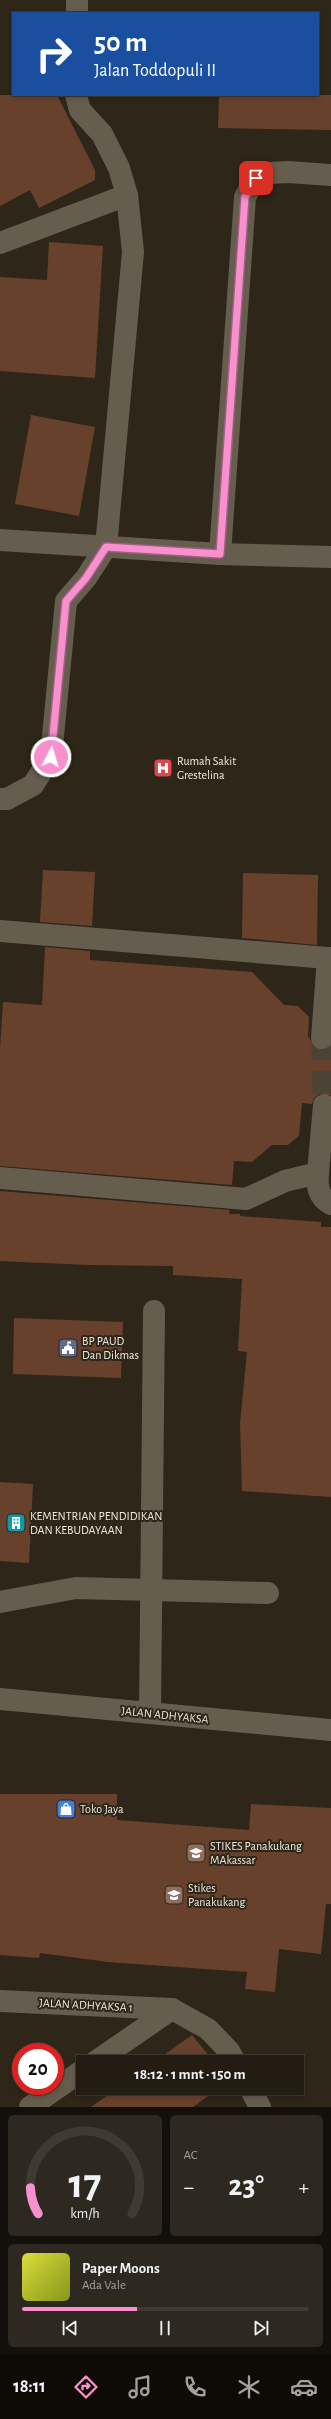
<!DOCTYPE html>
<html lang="id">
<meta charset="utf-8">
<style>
:root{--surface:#221c12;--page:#2e2920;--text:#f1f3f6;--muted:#a2a19f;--line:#3f3a32;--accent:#f790cd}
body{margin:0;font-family:"Alegreya Sans",sans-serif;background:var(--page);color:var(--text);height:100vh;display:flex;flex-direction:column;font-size:15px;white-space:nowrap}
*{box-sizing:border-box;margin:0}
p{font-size:13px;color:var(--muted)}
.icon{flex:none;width:22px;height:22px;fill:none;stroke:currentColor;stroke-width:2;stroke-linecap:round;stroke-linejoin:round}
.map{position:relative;height:2107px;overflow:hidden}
.side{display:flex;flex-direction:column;gap:8px;padding:8px;background:#130f0a;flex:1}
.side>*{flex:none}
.banner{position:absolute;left:12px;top:12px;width:307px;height:84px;border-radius:0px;box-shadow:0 2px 6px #0003,0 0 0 1px var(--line);background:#1a4fa0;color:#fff;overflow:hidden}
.speed{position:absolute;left:12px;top:2043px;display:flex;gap:8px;font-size:20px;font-weight:700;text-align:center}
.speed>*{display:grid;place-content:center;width:52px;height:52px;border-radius:50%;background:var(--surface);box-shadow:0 2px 6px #0003,0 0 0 1px var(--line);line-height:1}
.speed .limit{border:6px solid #d22;background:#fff;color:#111}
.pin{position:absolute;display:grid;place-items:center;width:34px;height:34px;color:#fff;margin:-17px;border-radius:8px;box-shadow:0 2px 6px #0006}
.me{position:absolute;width:44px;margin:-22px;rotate:5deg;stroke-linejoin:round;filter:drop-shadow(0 0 3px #0008)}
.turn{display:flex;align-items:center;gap:14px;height:84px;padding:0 16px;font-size:18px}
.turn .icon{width:52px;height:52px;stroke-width:2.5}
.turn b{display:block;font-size:28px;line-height:34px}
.big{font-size:30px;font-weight:700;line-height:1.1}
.side .widget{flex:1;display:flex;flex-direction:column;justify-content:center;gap:6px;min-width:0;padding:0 14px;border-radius:6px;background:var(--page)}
.side .dial{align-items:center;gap:0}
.dial svg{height:104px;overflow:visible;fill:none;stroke:var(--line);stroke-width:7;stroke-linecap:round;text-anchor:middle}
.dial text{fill:var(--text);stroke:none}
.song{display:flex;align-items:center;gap:12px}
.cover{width:48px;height:48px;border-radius:6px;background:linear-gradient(135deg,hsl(60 70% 55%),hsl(70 70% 35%))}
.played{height:4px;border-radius:2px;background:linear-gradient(90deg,var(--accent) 40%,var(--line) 40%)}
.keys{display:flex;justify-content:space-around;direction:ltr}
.heat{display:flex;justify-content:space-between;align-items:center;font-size:22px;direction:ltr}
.side .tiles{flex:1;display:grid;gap:8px;grid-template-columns:1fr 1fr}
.widget:last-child{grid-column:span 2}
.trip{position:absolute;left:76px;top:2055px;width:228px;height:40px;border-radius:0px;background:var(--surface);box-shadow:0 2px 6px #0003,0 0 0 1px var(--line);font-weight:700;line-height:40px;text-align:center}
.menu{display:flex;height:64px;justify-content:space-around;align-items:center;background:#0e0b07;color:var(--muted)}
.menu .icon{width:28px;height:28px}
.menu .active{color:var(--accent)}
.menu b{font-size:18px;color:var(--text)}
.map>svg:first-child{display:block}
</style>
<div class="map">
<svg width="331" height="2107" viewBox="0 0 331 2107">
<rect width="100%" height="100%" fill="#2e2618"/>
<g fill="#68412d">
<polygon points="0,95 57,95 95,170 95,180 39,208 30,190 0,206"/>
<polygon points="219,95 331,95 331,130 218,128"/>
<polygon points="49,242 103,246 95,378 0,371 0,277 47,280"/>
<polygon points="31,415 95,427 79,516 15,504"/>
<polygon points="43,870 95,872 92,926 40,922"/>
<polygon points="243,873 318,875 317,945 242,938"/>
<polygon points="45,947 90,951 90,960 252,972 284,1005 298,1006 309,1017 308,1036 315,1048 321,1050 331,1046 331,1095 319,1094 314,1098 312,1104 302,1103 299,1136 288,1145 272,1145 252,1162 234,1161 232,1185 0,1166 0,1048 3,1002 42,1005"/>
<polygon points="0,1191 230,1210 229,1214 240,1214 240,1216 321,1222 321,1227 331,1227 331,1497 242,1491 240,1423 247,1352 238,1351 242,1279 173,1275 173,1266 88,1265 0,1261"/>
<polygon points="14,1318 123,1322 121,1378 13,1374"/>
<polygon points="0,1482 33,1484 29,1563 0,1561"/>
<polygon points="0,1794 117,1794 117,1820 249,1830 251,1804 331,1808 331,1904 326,1904 321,1954 279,1949 275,1992 245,1989 247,1972 108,1962 40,1953 39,1958 0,1955"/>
<polygon points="192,2035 214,2062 154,2062"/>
<polygon points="118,2088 219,2088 193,2107 91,2107"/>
</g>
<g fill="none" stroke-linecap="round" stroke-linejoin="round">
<polyline stroke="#4b4336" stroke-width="22" stroke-dasharray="22 11" stroke-linecap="butt" points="322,1038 324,1105"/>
<g stroke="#655d4d" stroke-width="22">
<polyline points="77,13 77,0"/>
<polyline points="0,243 127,195"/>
<polyline points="0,540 220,554 331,557"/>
<polyline points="220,554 245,197 256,178 270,173 288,172 331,175"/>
<polyline points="0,799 7,799 33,785 51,757 66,601 86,578 106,547 133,252 127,195 119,168 102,134 80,110 76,95"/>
<polyline points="0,931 328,958"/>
<polyline points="322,1038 328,958 331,958"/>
<path d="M318 1173C317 1187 318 1197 331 1204"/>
<polyline points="0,1178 246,1199 285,1181 318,1173 324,1105"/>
<polyline points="0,1602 76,1588 268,1593"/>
<polyline points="0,1699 331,1730"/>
<polyline points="150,1713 154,1311"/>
<polyline points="0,2001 172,2009 208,2029 229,2051 235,2062"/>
<polyline points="95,2062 172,2009"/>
<polyline points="250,2088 260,2107"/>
<polyline points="30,2107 83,2070"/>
</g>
</g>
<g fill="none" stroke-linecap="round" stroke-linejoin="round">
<defs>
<polyline id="route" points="51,757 66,601 86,578 106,547 220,554 245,197 256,178"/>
</defs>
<use href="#route" stroke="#a15e85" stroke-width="10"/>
<use href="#route" stroke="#f790cd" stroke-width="7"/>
</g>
<defs>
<symbol id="hospital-square" viewBox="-11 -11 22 22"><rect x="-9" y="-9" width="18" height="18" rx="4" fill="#e0444e" stroke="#2e2618"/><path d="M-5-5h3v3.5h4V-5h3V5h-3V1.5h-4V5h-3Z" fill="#fff"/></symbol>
<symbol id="civic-square" viewBox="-11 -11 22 22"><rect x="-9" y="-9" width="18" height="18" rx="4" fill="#5c6f8a" stroke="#2e2618"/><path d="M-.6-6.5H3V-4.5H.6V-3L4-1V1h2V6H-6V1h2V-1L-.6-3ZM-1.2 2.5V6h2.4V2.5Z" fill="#fff"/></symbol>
<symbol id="building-square" viewBox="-11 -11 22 22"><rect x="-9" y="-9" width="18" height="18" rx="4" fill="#0f9aa8" stroke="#2e2618"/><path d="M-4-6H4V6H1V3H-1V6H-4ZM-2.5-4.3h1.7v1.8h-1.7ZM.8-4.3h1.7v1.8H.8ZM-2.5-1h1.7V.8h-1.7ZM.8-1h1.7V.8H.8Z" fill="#fff"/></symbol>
<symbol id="shop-square" viewBox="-11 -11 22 22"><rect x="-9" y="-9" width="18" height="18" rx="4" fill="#3f7fe0" stroke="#2e2618"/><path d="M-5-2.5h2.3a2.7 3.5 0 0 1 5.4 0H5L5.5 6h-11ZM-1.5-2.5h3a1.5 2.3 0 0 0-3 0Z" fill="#fff"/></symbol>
<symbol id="university-square" viewBox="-11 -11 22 22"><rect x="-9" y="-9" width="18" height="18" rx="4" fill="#8d6e63" stroke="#2e2618"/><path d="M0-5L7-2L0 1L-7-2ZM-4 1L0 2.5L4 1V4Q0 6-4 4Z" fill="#fff"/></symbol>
</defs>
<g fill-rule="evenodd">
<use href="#hospital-square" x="152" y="757" width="22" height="22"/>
<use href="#civic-square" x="57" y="1337" width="22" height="22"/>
<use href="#building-square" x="5" y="1512" width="22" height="22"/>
<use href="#shop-square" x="55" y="1798" width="22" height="22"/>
<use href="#university-square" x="185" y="1842" width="22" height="22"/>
<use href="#university-square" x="163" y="1884" width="22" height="22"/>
</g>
<g text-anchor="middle" stroke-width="4" stroke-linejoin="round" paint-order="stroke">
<g font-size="12" fill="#efeae1" stroke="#2e2618" text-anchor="start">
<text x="177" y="765">Rumah Sakit<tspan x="177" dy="14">Grestelina</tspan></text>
<text x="82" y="1345">BP PAUD<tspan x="82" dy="14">Dan Dikmas</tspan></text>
<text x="30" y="1520">KEMENTRIAN PENDIDIKAN<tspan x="30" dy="14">DAN KEBUDAYAAN</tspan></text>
<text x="80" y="1813">Toko Jaya</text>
<text x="210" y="1850">STIKES Panakukang<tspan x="210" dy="14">MAkassar</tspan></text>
<text x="188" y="1892">Stikes<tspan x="188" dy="14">Panakukang</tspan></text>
</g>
<g font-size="12" fill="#efeae1" stroke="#2e2618">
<text transform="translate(165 1715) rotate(6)" y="4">JALAN ADHYAKSA</text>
<text transform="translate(86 2005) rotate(3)" y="4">JALAN ADHYAKSA 1</text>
</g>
</g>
</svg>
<div class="speed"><div class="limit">20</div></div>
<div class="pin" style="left:256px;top:178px;background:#d93025"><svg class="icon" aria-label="arrive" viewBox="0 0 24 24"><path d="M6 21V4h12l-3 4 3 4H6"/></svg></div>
<svg class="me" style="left:51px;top:757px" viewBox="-20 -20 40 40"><circle r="17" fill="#f790cd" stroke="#fff" stroke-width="3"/><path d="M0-11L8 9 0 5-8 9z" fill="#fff"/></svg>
<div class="trip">18:12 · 1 mnt · 150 m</div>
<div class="banner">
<div class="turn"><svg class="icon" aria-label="right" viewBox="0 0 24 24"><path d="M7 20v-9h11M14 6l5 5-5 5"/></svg><div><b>50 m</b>Jalan Toddopuli II</div></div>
</div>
</div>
<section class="side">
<div class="tiles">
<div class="widget dial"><svg viewBox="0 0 100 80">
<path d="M14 69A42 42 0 1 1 86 69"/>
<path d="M14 69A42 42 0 0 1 8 49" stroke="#f790cd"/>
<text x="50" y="56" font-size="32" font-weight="700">17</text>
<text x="50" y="72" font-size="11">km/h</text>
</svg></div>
<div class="widget"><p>AC</p>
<div class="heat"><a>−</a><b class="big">23°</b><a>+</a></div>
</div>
<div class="widget">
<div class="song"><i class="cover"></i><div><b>Paper Moons</b><p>Ada Vale</p></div></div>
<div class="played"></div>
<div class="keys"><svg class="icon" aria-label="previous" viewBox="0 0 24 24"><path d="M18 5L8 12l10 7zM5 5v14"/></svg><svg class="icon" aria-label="pause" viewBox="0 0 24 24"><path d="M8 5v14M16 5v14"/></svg><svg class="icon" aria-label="next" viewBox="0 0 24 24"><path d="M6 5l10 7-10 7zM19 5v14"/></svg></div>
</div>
</div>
</section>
<nav class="menu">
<b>18:11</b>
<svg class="icon active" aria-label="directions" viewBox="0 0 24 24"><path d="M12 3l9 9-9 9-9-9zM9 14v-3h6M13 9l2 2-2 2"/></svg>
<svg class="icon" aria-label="music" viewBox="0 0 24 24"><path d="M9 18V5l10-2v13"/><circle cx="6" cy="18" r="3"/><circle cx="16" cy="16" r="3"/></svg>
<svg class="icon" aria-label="phone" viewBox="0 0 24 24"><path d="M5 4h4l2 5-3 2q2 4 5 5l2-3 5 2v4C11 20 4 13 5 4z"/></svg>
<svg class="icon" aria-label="climate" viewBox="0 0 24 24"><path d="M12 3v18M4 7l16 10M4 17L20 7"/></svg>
<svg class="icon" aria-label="car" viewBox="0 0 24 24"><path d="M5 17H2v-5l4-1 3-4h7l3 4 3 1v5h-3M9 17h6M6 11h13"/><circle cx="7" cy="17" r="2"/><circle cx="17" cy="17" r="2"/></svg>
</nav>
